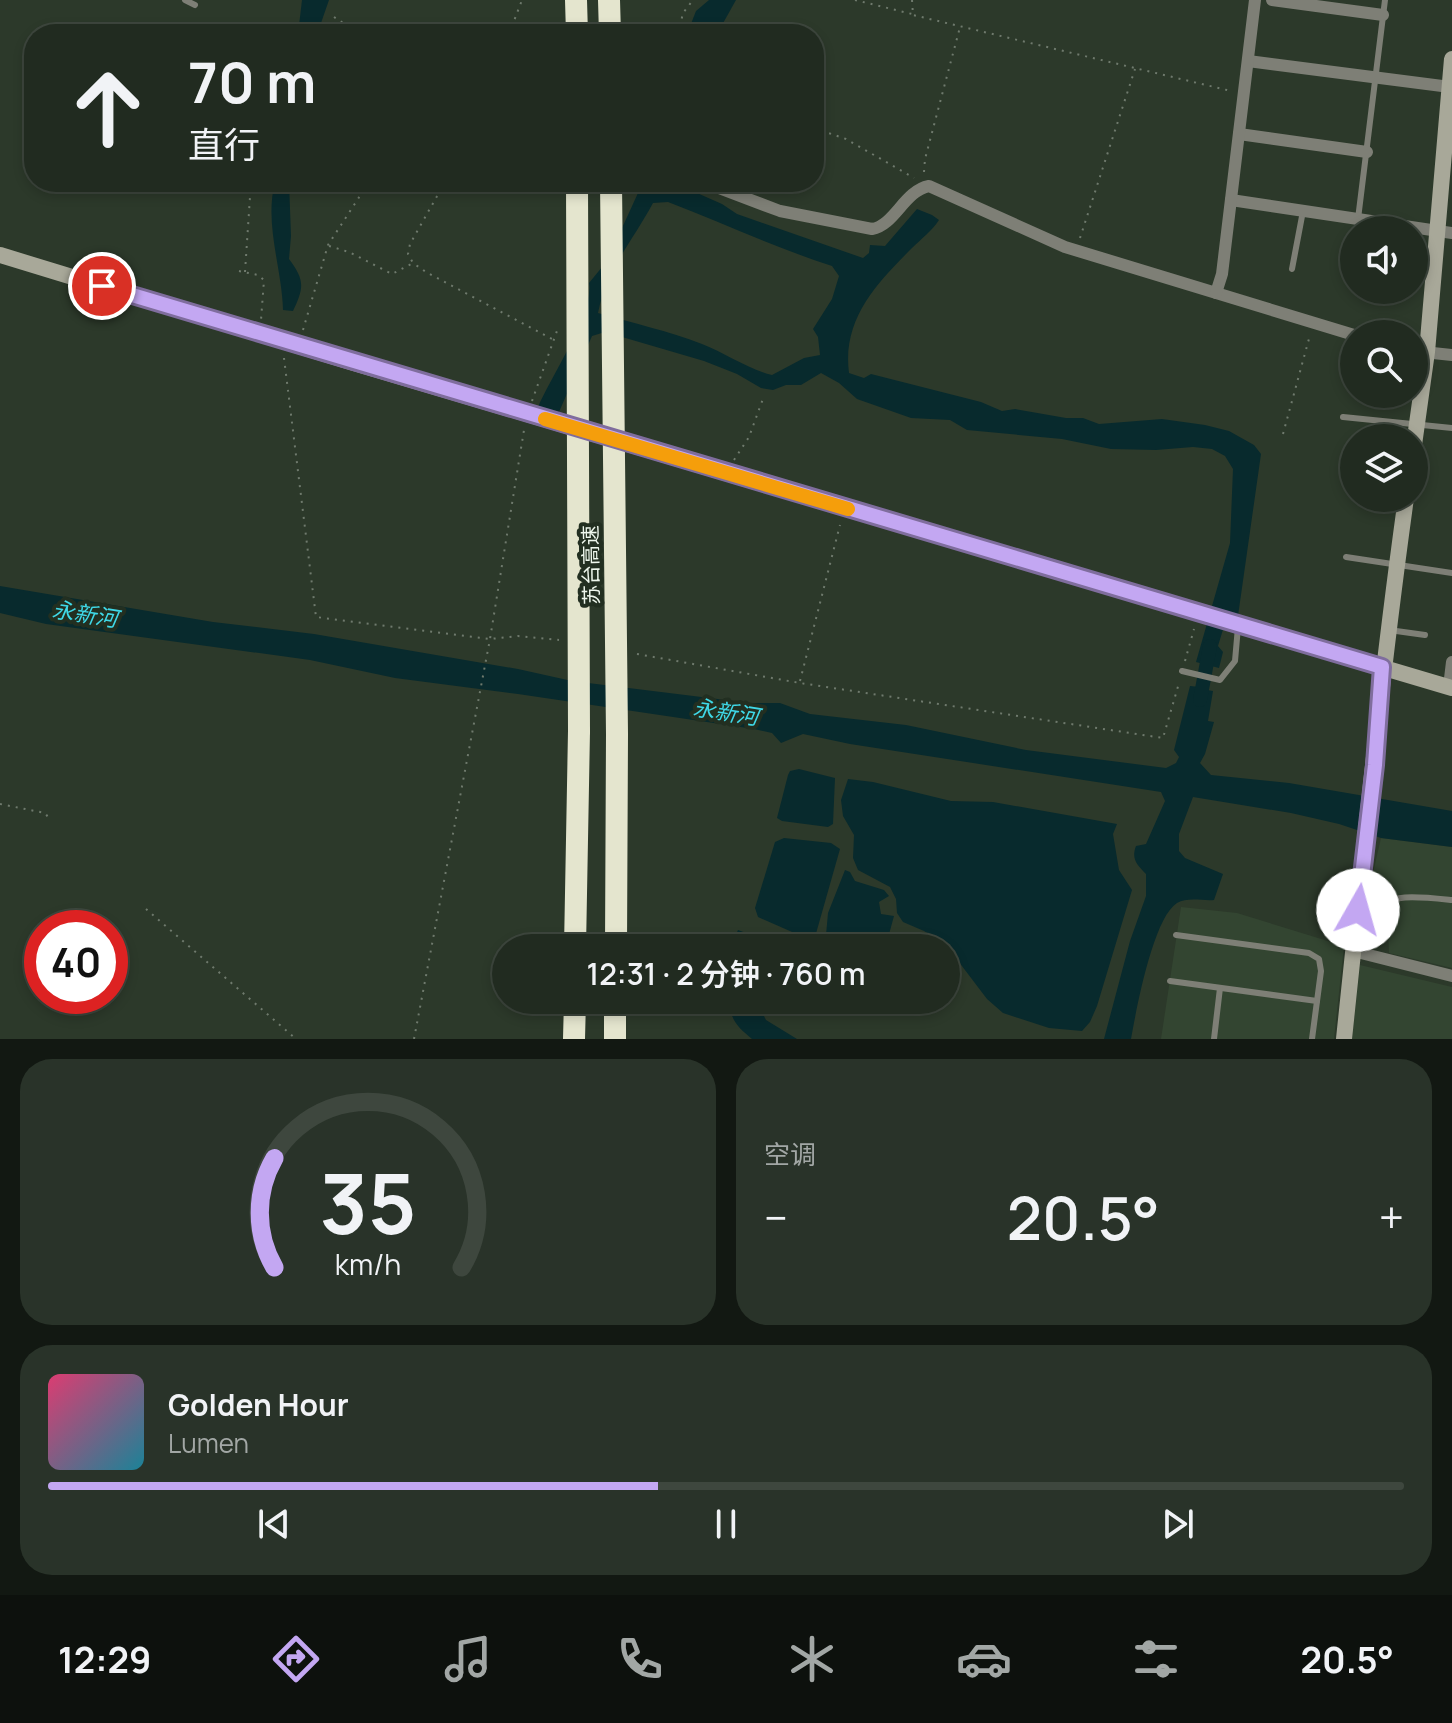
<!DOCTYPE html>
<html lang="zh">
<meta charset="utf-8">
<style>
:root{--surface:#212b20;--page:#293329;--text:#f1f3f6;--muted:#a2a7a5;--line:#3e473e;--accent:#c3a7f2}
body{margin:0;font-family:Manrope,"Noto Sans SC",sans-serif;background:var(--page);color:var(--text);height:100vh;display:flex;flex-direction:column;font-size:30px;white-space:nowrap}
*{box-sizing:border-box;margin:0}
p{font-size:26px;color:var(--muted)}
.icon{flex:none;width:44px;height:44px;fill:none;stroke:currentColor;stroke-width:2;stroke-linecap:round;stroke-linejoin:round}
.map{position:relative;height:1039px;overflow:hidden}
.details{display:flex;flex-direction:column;gap:20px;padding:20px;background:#121812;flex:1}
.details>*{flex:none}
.top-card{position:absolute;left:24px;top:24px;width:800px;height:168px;border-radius:32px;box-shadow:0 4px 12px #0003,0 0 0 2px var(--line);background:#212b20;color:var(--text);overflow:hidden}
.buttons{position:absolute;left:1340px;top:216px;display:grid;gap:16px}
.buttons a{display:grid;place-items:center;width:88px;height:88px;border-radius:50%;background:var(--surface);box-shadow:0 4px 12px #0003,0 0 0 2px var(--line);font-size:40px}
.speed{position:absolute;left:24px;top:910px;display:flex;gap:16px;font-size:40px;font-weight:700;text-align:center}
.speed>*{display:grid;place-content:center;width:104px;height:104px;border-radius:50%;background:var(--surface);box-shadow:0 4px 12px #0003,0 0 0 2px var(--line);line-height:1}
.speed .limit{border:12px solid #d22;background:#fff;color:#111}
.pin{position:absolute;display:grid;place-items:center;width:68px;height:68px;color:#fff;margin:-34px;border:4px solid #fff;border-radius:50%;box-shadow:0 2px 8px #0007}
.me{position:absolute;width:88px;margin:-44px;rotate:7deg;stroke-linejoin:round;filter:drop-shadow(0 0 6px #0008)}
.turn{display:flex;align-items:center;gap:28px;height:168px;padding:0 32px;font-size:36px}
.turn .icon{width:104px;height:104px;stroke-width:2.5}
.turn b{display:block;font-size:56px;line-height:68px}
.big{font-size:60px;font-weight:600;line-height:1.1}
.details .tile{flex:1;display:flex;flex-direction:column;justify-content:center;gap:12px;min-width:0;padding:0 28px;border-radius:32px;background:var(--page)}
.details .dial{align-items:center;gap:0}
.dial svg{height:208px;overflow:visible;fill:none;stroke:var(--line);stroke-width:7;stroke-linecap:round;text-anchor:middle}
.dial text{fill:var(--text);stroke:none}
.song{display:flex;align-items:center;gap:24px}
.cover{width:96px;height:96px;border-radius:12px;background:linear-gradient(135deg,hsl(340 70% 55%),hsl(190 70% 35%))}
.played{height:8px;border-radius:4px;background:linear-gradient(90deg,var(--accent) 45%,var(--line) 45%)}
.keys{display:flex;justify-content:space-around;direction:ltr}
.heat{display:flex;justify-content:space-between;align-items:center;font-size:44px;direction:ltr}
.details .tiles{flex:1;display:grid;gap:20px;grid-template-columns:1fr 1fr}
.tile:last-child{grid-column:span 2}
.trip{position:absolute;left:492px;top:934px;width:468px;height:80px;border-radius:40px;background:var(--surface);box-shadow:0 4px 12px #0003,0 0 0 2px var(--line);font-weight:600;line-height:80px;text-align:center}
.dock{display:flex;height:128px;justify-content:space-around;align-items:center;background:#0d110d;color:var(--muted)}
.dock .icon{width:56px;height:56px}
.dock .selected{color:var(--accent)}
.dock b{font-size:36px;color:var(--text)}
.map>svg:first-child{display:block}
</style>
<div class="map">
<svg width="1452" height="1039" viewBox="0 0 1452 1039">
<rect width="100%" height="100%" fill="#2c392a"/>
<g fill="#334531">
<polygon points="1381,838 1452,847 1452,968 1389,953 1387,907 1373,873"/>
<polygon points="1181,907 1237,913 1344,946 1334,1039 1161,1039"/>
<polygon points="1360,965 1452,987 1452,1039 1352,1039"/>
</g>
<g fill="#082a2d" fill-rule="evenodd">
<polygon points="302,0 329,0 321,23 315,34 298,34"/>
<polygon points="709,0 736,0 717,34 687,34 696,11"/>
<path d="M275 182H289L291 236 289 259C305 280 304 288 293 311L283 310C282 268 264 224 275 182Z"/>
<path d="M643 182H672L722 204 737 214 863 258 869 253 870 245 885 246 917 209 932 215 939 220C932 231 921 239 912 248 877 283 842 319 849 373L864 378 871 374 981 402 1002 411 1015 409 1066 418H1083L1099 424 1162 419 1205 425 1229 431 1254 445 1261 454 1238 616 1228 613 1218 646 1223 652 1219 668 1196 662 1230 543 1233 469 1225 456 1212 449 1193 447 1156 450 1111 449 1062 439 967 430 950 420 911 418 857 399 839 383 821 373 801 385H786L773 390 761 388 737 374 704 361 605 332 592 336 559 412 538 407C551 377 594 312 589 283L607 261ZM668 202C723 223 776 248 832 266L839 276 832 299 813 329 818 337 820 355 804 358 772 375C748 369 725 353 702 344 668 331 633 323 598 313 607 269 632 242 653 203Z"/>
<path d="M0 586 213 622 314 634 518 669 572 681 750 703H780L810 714 906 725 1026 750 1166 768 1176 763 1179 757 1174 750 1190 686 1200 687 1202 682 1207 684V690L1213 691 1208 721 1214 722 1205 754 1200 763 1211 775 1289 783 1452 811V847L1381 838 1339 824 1291 813 1193 797 1179 834V851L1185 858 1223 874 1214 900C1203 901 1187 897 1177 903 1153 918 1136 1011 1131 1039H1104L1130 941 1146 896V874C1137 865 1131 859 1136 846L1146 844 1165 801 1161 792 850 744 803 734 781 743 772 733 754 729 518 694 395 678 310 660 46 624 0 613Z"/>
<polygon points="799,769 835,778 833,824 828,827 782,821 777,818 788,775 790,771"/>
<polygon points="848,779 873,782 951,801 993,802 1117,824 1113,834 1119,870 1132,890 1097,1006 1090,1022 1082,1031 1049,1028 1003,1013 987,999 946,945 924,931 903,922 897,913 896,899 890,887 858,870 853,858 854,835 843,816 841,800"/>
<polygon points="784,838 831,843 840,849 815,937 808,939 758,917 755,908 775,842"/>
<path d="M845 870 850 872 855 881 884 890 889 896 879 902 881 914 894 916 888 938C870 945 850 943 831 941L826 935 828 913Z"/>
<polygon points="738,930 765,940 767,948 735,948 734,939"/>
<path d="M732 1000H756L766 1020 797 1039H752C739 1028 727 1018 732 1000Z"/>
</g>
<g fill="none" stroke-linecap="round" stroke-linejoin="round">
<polyline stroke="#082a2d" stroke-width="14" points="1200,700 1210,646"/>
<g stroke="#6f7a6d" stroke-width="2" stroke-dasharray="2 6" stroke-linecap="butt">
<polyline points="855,0 912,14"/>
<polyline points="912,0 913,15 1231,91"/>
<polyline points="334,17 360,34"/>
<polyline points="509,34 522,0"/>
<polyline points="678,34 683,13 693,0"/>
<polyline points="814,128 846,139 914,178"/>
<polyline points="924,172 925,159 960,27"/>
<polyline points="445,182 410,244 408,254 413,263 426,272 552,339"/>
<polyline points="1080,238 1135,69"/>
<polyline points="329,246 349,252 392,274 413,263"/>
<polyline points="239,271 258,275 264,280 261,320"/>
<polyline points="245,272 251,182"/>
<polyline points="303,330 328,245 369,182"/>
<polyline points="284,358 316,617 490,639 518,636 559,640"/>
<polyline points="532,401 558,328"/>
<polyline points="1283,434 1310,335"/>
<polyline points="734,460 749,437 764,396"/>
<polyline points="637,654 800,683 1163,738 1179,683"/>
<polyline points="1185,661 1194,629"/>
<polyline points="800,681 840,525"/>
<polyline points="0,804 45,813 51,821"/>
<polyline points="146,909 296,1039"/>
<polyline points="414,1039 490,639 524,430"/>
</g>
<g stroke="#7e7f76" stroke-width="6">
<polyline points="185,0 195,5"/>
<polyline points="1358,219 1385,0"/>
<polyline points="1292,269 1303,211"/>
<polyline points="1343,417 1452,428"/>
<polyline points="1346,557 1452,573"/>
<polyline points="1389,630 1425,635"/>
<polyline points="1182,671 1220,680 1235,661 1238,627"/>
<path d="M1361 909C1399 894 1413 896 1452 900"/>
<polyline points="1176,935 1309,953 1319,959 1321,971 1312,1039"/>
<polyline points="1170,981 1317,1001"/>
<polyline points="1214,1039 1220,988"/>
</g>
<g stroke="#7e7f76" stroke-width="12">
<polyline points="1272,0 1383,15"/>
<polyline points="1248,61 1450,87"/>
<polyline points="1239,134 1367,152"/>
<path d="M703 182 780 211 872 229C895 225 904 191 929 186L1065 247 1354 335"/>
<polyline points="1231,200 1452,233"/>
<polyline points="1216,293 1222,274 1255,0"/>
<polyline points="1414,351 1452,355"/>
<polyline points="1449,687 1452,662"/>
<polyline points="1353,951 1452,976"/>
</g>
<g stroke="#a8a899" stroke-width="16">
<polyline points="0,255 351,362 1452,688"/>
<polyline points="1414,445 1427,352 1452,59"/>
<path d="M1344 1039C1363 858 1381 678 1406 498"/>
</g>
<g stroke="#e4e5ce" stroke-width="22">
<polyline points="576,0 577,34"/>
<polyline points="609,0 610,34"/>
<polyline points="575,948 579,731"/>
<polyline points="574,1039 575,1000"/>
<polyline points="615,1039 615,1000"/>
</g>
<g stroke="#e4e5ce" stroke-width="22">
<polyline points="577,182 579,731"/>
<polyline points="611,182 617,734 616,948"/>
</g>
</g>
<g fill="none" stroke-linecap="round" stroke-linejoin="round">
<defs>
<polyline id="route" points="102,286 1382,667 1375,765 1358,910"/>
</defs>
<use href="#route" stroke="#7f6d9d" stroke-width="20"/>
<use href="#route" stroke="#c3a7f2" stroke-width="14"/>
<polyline stroke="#f59e0b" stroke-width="14" points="545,419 848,509"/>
</g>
<g text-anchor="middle" stroke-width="8" stroke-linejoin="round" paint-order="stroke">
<g font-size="20" fill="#eef7ed" stroke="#222f21">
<text transform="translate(591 565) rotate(-91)" y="7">苏台高速</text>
</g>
<g font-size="22" font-style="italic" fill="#3fd8e7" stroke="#222f21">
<text transform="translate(85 614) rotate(9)" y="8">永新河</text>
<text transform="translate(726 712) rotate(9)" y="8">永新河</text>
</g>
</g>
</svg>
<div class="buttons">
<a><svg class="icon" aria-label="sound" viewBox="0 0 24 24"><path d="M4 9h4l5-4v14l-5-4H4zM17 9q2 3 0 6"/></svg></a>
<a><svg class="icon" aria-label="search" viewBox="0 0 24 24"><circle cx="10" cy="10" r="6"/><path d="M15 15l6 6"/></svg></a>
<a><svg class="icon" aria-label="layers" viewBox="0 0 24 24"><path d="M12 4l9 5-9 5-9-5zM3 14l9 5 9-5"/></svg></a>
</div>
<div class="speed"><div class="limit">40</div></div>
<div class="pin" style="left:102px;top:286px;background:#d93025"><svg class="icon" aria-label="arrive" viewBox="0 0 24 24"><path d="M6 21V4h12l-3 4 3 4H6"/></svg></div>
<svg class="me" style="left:1358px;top:910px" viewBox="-20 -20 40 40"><circle r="19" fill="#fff"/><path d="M0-13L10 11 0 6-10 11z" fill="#c3a7f2"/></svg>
<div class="trip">12:31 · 2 分钟 · 760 m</div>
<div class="top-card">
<div class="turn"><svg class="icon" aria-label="ahead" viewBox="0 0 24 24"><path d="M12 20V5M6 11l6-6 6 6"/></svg><div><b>70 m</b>直行</div></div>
</div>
</div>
<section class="details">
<div class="tiles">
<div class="tile dial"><svg viewBox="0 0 100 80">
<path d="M14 69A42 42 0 1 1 86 69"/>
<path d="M14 69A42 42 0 0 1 14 27" stroke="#c3a7f2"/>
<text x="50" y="56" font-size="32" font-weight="700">35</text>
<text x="50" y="72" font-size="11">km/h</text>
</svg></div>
<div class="tile"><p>空调</p>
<div class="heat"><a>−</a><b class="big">20.5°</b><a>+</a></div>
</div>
<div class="tile">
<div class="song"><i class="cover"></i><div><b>Golden Hour</b><p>Lumen</p></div></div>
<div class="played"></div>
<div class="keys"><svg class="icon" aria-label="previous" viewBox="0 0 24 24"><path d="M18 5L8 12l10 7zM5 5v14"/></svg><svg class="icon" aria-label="pause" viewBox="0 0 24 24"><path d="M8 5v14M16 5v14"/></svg><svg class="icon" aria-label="next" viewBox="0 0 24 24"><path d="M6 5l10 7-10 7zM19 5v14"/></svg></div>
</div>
</div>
</section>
<nav class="dock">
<b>12:29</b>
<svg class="icon selected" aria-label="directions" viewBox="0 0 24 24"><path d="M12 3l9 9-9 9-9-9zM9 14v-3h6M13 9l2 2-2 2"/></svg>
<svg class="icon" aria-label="music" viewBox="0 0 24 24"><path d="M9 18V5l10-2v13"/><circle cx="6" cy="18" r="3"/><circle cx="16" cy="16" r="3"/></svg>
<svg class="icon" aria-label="phone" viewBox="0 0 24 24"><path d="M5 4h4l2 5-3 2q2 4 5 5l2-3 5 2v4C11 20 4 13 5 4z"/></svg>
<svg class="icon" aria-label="climate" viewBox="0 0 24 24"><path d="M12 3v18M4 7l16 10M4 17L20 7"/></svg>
<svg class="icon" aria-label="car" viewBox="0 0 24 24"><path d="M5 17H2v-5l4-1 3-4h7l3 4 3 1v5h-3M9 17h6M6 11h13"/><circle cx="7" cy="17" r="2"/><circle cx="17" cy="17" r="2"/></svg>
<svg class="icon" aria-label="filters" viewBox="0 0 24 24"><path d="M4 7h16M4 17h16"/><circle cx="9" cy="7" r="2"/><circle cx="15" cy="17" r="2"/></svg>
<b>20.5°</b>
</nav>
